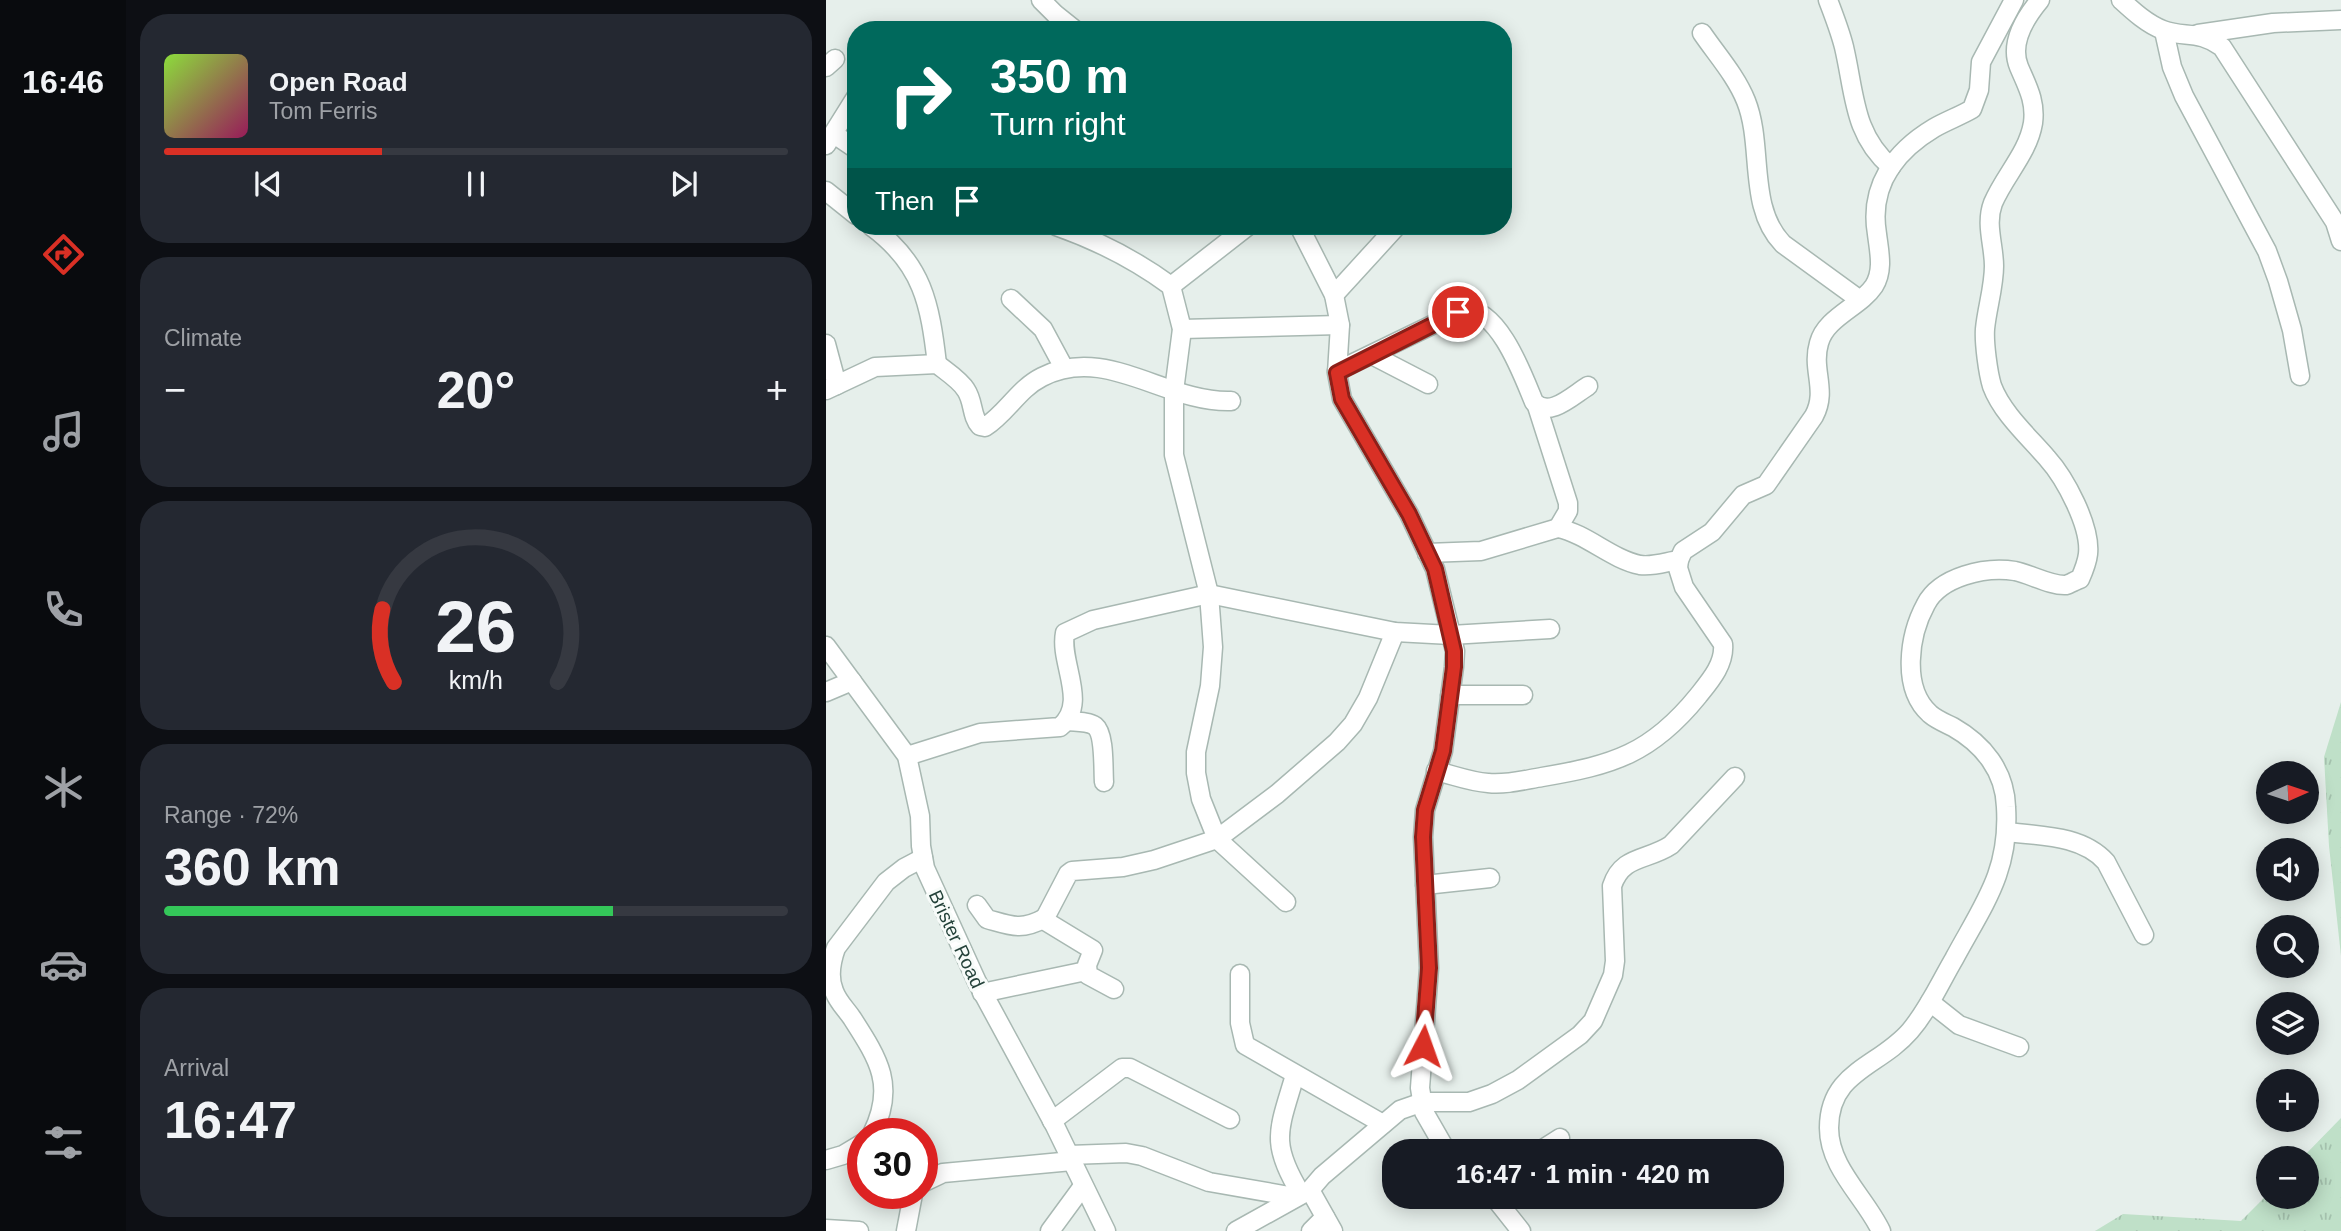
<!DOCTYPE html>
<meta charset="utf-8">
<style>
:root{--surface:#171b24;--page:#242831;--text:#f1f3f6;--muted:#9ea1a6;--line:#363941;--accent:#d93025}
body{margin:0;font-family:Helvetica,sans-serif;background:var(--page);color:var(--text);height:100vh;display:flex;flex-direction:column;font-size:26px;white-space:nowrap}
*{box-sizing:border-box;margin:0}
p{font-size:23px;color:var(--muted)}
.icon{flex:none;width:38px;height:38px;fill:none;stroke:currentColor;stroke-width:2;stroke-linecap:round;stroke-linejoin:round}
.map{position:relative;flex:1;overflow:hidden}
.details{display:flex;flex-direction:column;gap:14px;padding:14px;background:#0d0f14;width:700px}
.details>*{flex:none}
.guide{position:absolute;left:21px;top:21px;width:665px;height:214px;border-radius:28px;box-shadow:0 4px 18px #0003;background:#00695c;color:#fff;overflow:hidden}
.needle{width:46px;rotate:87deg}
.fabs{position:absolute;left:1430px;top:761px;display:grid;gap:14px}
.fabs a{display:grid;place-items:center;width:63px;height:63px;border-radius:50%;background:var(--surface);box-shadow:0 4px 18px #0003;font-size:35px}
.speed{position:absolute;left:21px;top:1118px;display:flex;gap:14px;font-size:35px;font-weight:700;text-align:center}
.speed>*{display:grid;place-content:center;width:91px;height:91px;border-radius:50%;background:var(--surface);box-shadow:0 4px 18px #0003;line-height:1}
.speed .limit{border:10px solid #d22;background:#fff;color:#111}
.pin{position:absolute;display:grid;place-items:center;width:60px;height:60px;color:#fff;margin:-30px;border:4px solid #fff;border-radius:50%;box-shadow:0 2px 7px #0007}
.me{position:absolute;width:77px;margin:-38px;rotate:4deg;stroke-linejoin:round;filter:drop-shadow(0 0 5px #0008)}
.turn{display:flex;align-items:center;gap:24px;height:147px;padding:0 28px;font-size:32px}
.turn .icon{width:91px;height:91px;stroke-width:2.5}
.turn b{display:block;font-size:49px;line-height:60px}
.then{display:flex;align-items:center;height:66px;padding:0 28px;background:#0003;gap:14px;font-size:26px}
.big{font-size:52px;font-weight:600;line-height:1.1}
.details .widget{flex:1;display:flex;flex-direction:column;justify-content:center;gap:10px;min-width:0;padding:0 24px;border-radius:28px;background:var(--page)}
.details .dial{align-items:center;gap:0}
.dial svg{height:182px;overflow:visible;fill:none;stroke:var(--line);stroke-width:7;stroke-linecap:round;text-anchor:middle}
.dial text{fill:var(--text);stroke:none}
.song{display:flex;align-items:center;gap:21px}
.cover{width:84px;height:84px;border-radius:10px;background:linear-gradient(135deg,hsl(90 70% 55%),hsl(330 70% 35%))}
.played{height:7px;border-radius:4px;background:linear-gradient(90deg,var(--accent) 35%,var(--line) 35%)}
.keys{display:flex;justify-content:space-around;direction:ltr}
.heat{display:flex;justify-content:space-between;align-items:center;font-size:38px;direction:ltr}
.charge{height:10px;border-radius:5px;background:linear-gradient(90deg,#34c759 72%,var(--line) 0)}
.trip{position:absolute;left:556px;top:1139px;width:402px;height:70px;border-radius:28px;background:var(--surface);box-shadow:0 4px 18px #0003;font-weight:600;line-height:70px;text-align:center}
main{display:flex;flex:1;min-height:0}
.tab-bar{display:flex;flex-direction:column;width:126px;justify-content:space-around;align-items:center;background:#090b0e;color:var(--muted)}
.tab-bar .icon{width:49px;height:49px}
.tab-bar .on{color:var(--accent)}
.tab-bar b{font-size:32px;color:var(--text)}
.map>svg:first-child{display:block}
</style>
<main>
<nav class="tab-bar">
<b>16:46</b>
<svg class="icon on" aria-label="directions" viewBox="0 0 24 24"><path d="M12 3l9 9-9 9-9-9zM9 14v-3h6M13 9l2 2-2 2"/></svg>
<svg class="icon" aria-label="music" viewBox="0 0 24 24"><path d="M9 18V5l10-2v13"/><circle cx="6" cy="18" r="3"/><circle cx="16" cy="16" r="3"/></svg>
<svg class="icon" aria-label="phone" viewBox="0 0 24 24"><path d="M5 4h4l2 5-3 2q2 4 5 5l2-3 5 2v4C11 20 4 13 5 4z"/></svg>
<svg class="icon" aria-label="climate" viewBox="0 0 24 24"><path d="M12 3v18M4 7l16 10M4 17L20 7"/></svg>
<svg class="icon" aria-label="car" viewBox="0 0 24 24"><path d="M5 17H2v-5l4-1 3-4h7l3 4 3 1v5h-3M9 17h6M6 11h13"/><circle cx="7" cy="17" r="2"/><circle cx="17" cy="17" r="2"/></svg>
<svg class="icon" aria-label="filters" viewBox="0 0 24 24"><path d="M4 7h16M4 17h16"/><circle cx="9" cy="7" r="2"/><circle cx="15" cy="17" r="2"/></svg>
</nav>
<section class="details">
<div class="widget">
<div class="song"><i class="cover"></i><div><b>Open Road</b><p>Tom Ferris</p></div></div>
<div class="played"></div>
<div class="keys"><svg class="icon" aria-label="previous" viewBox="0 0 24 24"><path d="M18 5L8 12l10 7zM5 5v14"/></svg><svg class="icon" aria-label="pause" viewBox="0 0 24 24"><path d="M8 5v14M16 5v14"/></svg><svg class="icon" aria-label="next" viewBox="0 0 24 24"><path d="M6 5l10 7-10 7zM19 5v14"/></svg></div>
</div>
<div class="widget"><p>Climate</p>
<div class="heat"><a>−</a><b class="big">20°</b><a>+</a></div>
</div>
<div class="widget dial"><svg viewBox="0 0 100 80">
<path d="M14 69A42 42 0 1 1 86 69"/>
<path d="M14 69A42 42 0 0 1 9 37" stroke="#d93025"/>
<text x="50" y="56" font-size="32" font-weight="700">26</text>
<text x="50" y="72" font-size="11">km/h</text>
</svg></div>
<div class="widget"><p>Range · 72%</p><b class="big">360 km</b><div class="charge"></div></div>
<div class="widget"><p>Arrival</p><b class="big">16:47</b></div>
</section>
<div class="map">
<svg width="1515" height="1231" viewBox="0 0 1515 1231">
<defs>
<pattern id="grass-tufts" width="24" height="20" patternUnits="userSpaceOnUse" patternTransform="scale(1.75)"><rect width="24" height="20" fill="#bfe0c8"/><path d="M3 7l-1-3M5 7V3M7 7l1-3M15 17l-1-3M17 17v-4M19 17l1-3" fill="none" stroke="#a4c1ad"/></pattern>
</defs>
<rect width="100%" height="100%" fill="#e6efeb"/>
<g fill="url(#grass-tufts)">
<polygon points="1515,702 1515,956 1503,846 1498,757"/>
<polygon points="1515,1118 1515,1231 1269,1231 1297,1214 1415,1221 1442,1194 1442,1197 1480,1197 1480,1158 1476,1158"/>
</g>
<g fill="none" stroke-linecap="round" stroke-linejoin="round">
<defs>
<g id="minor">
<polyline points="215,0 229,14 249,30"/>
<path d="M1002 0C1008 16 1014 31 1018 47 1029 94 1027 134 1065 167"/>
<path d="M1295 0C1307 11 1321 24 1337 30 1358 38 1373 30 1396 47L1509 222 1515 241"/>
<polyline points="1338,31 1346,67 1358,96 1441,251 1452,281 1466,330 1474,376"/>
<path d="M876 33C891 55 910 76 920 101 938 146 921 207 957 244L1034 300"/>
<polyline points="1372,34 1447,23 1515,20"/>
<polyline points="0,67 9,59"/>
<polyline points="8,134 30,149"/>
<polyline points="0,145 30,97"/>
<polyline points="0,191 30,215"/>
<path d="M45 226C97 264 104 304 111 364"/>
<path d="M230 226C270 240 311 261 345 286L356 329 348 391V455L383 594 387 647 384 686 370 752V773L375 799 391 839 460 902"/>
<polyline points="473,226 508,295 514,325 511,373 516,399 583,514 609,569 629,651 628,667 617,751 599,810 597,837 603,968 594,1088 598,1112 621,1152"/>
<polyline points="345,286 422,226"/>
<polyline points="508,295 571,226"/>
<polyline points="185,299 217,329 238,368"/>
<polyline points="356,329 514,325"/>
<polyline points="0,344 11,385"/>
<polyline points="546,355 602,384"/>
<path d="M511 371 639 309C674 310 697 376 708 402 723 419 747 395 762 386"/>
<path d="M0 390 49 367 111 364C121 372 134 380 140 390 148 402 145 416 154 426L159 427C181 413 192 389 216 377 280 344 339 403 405 401"/>
<polyline points="711,406 742,503 742,511 732,528"/>
<path d="M601 553 655 551 732 528C761 534 785 559 814 565 827 567 840 562 853 560"/>
<polyline points="0,646 81,756 94,816 95,846 99,868 151,982 229,1126 280,1231"/>
<polyline points="0,692 26,681"/>
<polyline points="624,695 697,695"/>
<path d="M241 721C249 722 262 721 269 726 279 734 277 769 278 782"/>
<path d="M81 756 154 733 234 727C263 703 233 663 239 633L267 620 383 594 569 632 625 635 724 629"/>
<path d="M610 771C627 775 645 782 662 783 680 785 698 780 716 777 787 765 825 754 872 696 884 681 899 664 897 644L858 587 852 568 853 560 857 551 886 532 917 495 940 485 988 416C1002 390 985 370 993 343 1000 317 1034 307 1048 286 1058 270 1053 251 1051 234 1043 187 1068 152 1108 128 1120 121 1134 116 1146 109L1153 90 1155 62 1188 0"/>
<path d="M1181 832C1214 836 1256 835 1280 862L1318 935"/>
<polyline points="599,885 664,878"/>
<path d="M151 905 161 919C186 926 195 931 219 918"/>
<polyline points="414,974 414,1023 419,1045 557,1124"/>
<polyline points="288,989 262,975 261,965 267,950 221,922 219,918 242,874 246,871 297,867 328,860 391,839 451,794 511,742 527,724 542,698 569,632"/>
<polyline points="156,993 260,971"/>
<polyline points="1104,1002 1133,1025 1193,1047"/>
<path d="M469 1075C453 1130 443 1142 475 1194"/>
<polyline points="226,1121 296,1068 304,1068 404,1119"/>
<path d="M46 1134C70 1086 53 1060 26 1018 20 1009 12 1002 8 991 2 977 5 962 10 948L60 882 78 868 97 858"/>
<polyline points="712,1152 734,1138"/>
<polyline points="243,1155 300,1153 316,1156 383,1182 469,1197"/>
<polyline points="0,1160 17,1155 37,1143"/>
<polyline points="96,1183 117,1173 246,1161"/>
<polyline points="484,1190 507,1231"/>
<polyline points="668,1197 695,1231"/>
<polyline points="0,1229 33,1231"/>
<polyline points="80,1231 87,1194"/>
<polyline points="224,1231 257,1186"/>
<path d="M410 1231 484 1190 496 1176 574 1110 597 1102H643L666 1094 692 1080 754 1035 767 1021 787 975 789 961 786 886C796 855 821 861 845 845L909 777"/>
<polyline points="485,1231 499,1217"/>
<path d="M1055 1231C1039 1197 1003 1168 1003 1128 1003 1071 1053 1067 1084 1031 1102 1010 1114 983 1128 959 1157 905 1184 872 1180 807 1179 771 1157 744 1127 727 1119 723 1111 720 1104 714 1075 688 1083 635 1100 604 1114 577 1159 566 1189 571 1204 574 1225 586 1240 585 1244 584 1250 580 1254 579 1258 570 1261 563 1262 554 1265 526 1239 478 1221 458 1203 437 1176 413 1166 386 1162 373 1158 343 1159 329 1161 308 1168 287 1168 266 1168 245 1159 224 1167 203 1179 175 1202 153 1207 123 1210 101 1201 86 1193 67 1183 43 1199 18 1214 0"/>
</g>
</defs>
<use href="#minor" stroke="#a8b8b2" stroke-width="21"/>
<use href="#minor" stroke="#fff" stroke-width="18"/>
</g>
<g fill="none" stroke-linecap="round" stroke-linejoin="round">
<defs>
<polyline id="route" points="597,1046 603,968 597,837 599,810 617,751 628,667 628,651 609,569 583,514 516,399 511,373 632,312"/>
</defs>
<use href="#route" stroke="#8d1f18" stroke-width="18"/>
<use href="#route" stroke="#d93025" stroke-width="12"/>
</g>
<g text-anchor="middle" stroke-width="6" stroke-linejoin="round" paint-order="stroke">
<g font-size="19" fill="#24423a" stroke="#f7fbf9">
<text transform="translate(131 939) rotate(65)" y="7">Brister Road</text>
</g>
</g>
</svg>
<div class="fabs">
<a><svg class="needle" viewBox="-14 -14 28 28"><path d="M0-13l5 13h-10z" fill="#e53935"/><path d="M0 13l5-13h-10z" fill="#9ea1a6"/></svg></a>
<a><svg class="icon" aria-label="sound" viewBox="0 0 24 24"><path d="M4 9h4l5-4v14l-5-4H4zM17 9q2 3 0 6"/></svg></a>
<a><svg class="icon" aria-label="search" viewBox="0 0 24 24"><circle cx="10" cy="10" r="6"/><path d="M15 15l6 6"/></svg></a>
<a><svg class="icon" aria-label="layers" viewBox="0 0 24 24"><path d="M12 4l9 5-9 5-9-5zM3 14l9 5 9-5"/></svg></a>
<a>+</a>
<a>−</a>
</div>
<div class="speed"><div class="limit">30</div></div>
<div class="pin" style="left:632px;top:312px;background:#d93025"><svg class="icon" aria-label="arrive" viewBox="0 0 24 24"><path d="M6 21V4h12l-3 4 3 4H6"/></svg></div>
<svg class="me" style="left:597px;top:1046px" viewBox="-20 -20 40 40"><path d="M0-17L14 15 0 8-14 15z" fill="#d93025" stroke="#fff" stroke-width="4"/></svg>
<div class="trip">16:47 · 1 min · 420 m</div>
<div class="guide">
<div class="turn"><svg class="icon" aria-label="right" viewBox="0 0 24 24"><path d="M7 20v-9h11M14 6l5 5-5 5"/></svg><div><b>350 m</b>Turn right</div></div>
<div class="then">Then<svg class="icon" aria-label="arrive" viewBox="0 0 24 24"><path d="M6 21V4h12l-3 4 3 4H6"/></svg></div>
</div>
</div>
</main>
